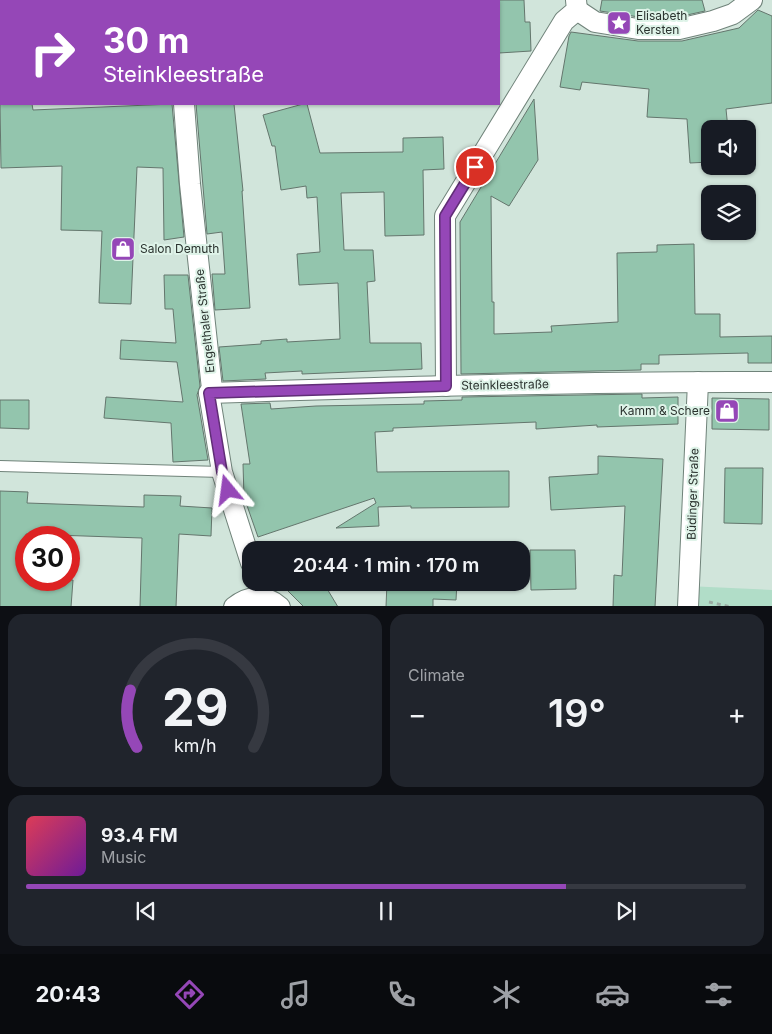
<!DOCTYPE html>
<meta charset="utf-8">
<style>
:root{--surface:#171b24;--page:#20242c;--text:#f1f3f6;--muted:#9ea1a6;--line:#363941;--accent:#9547b7}
body{margin:0;font-family:Inter,sans-serif;background:var(--page);color:var(--text);height:100vh;display:flex;flex-direction:column;font-size:19px;white-space:nowrap}
*{box-sizing:border-box;margin:0}
p{font-size:16px;color:var(--muted)}
.icon{flex:none;width:28px;height:28px;fill:none;stroke:currentColor;stroke-width:2;stroke-linecap:round;stroke-linejoin:round}
.map{position:relative;height:606px;overflow:hidden}
.panel{display:flex;flex-direction:column;gap:8px;padding:8px;background:#0d0f14;flex:1}
.panel>*{flex:none}
.hud{position:absolute;left:0px;top:0px;width:500px;height:105px;box-shadow:0 1px 4px #0004;background:#9547b7;color:#fff;overflow:hidden}
.controls{position:absolute;left:701px;top:120px;display:grid;gap:10px}
.controls a{display:grid;place-items:center;width:55px;height:55px;border-radius:10px;background:var(--surface);box-shadow:0 1px 4px #0004;font-size:25px}
.speed{position:absolute;left:15px;top:526px;display:flex;gap:10px;font-size:25px;font-weight:700;text-align:center}
.speed>*{display:grid;place-content:center;width:65px;height:65px;border-radius:50%;background:var(--surface);box-shadow:0 1px 4px #0004;line-height:1}
.speed .limit{border:8px solid #d22;background:#fff;color:#111}
.pin{position:absolute;display:grid;place-items:center;width:42px;height:42px;color:#fff;margin:-21px;border:2px solid #fff;border-radius:50%;box-shadow:0 1px 5px #0007}
.me{position:absolute;width:55px;margin:-28px;rotate:344deg;stroke-linejoin:round;filter:drop-shadow(0 0 4px #0008)}
.turn{display:flex;align-items:center;gap:18px;height:105px;padding:0 20px;font-size:22px}
.turn .icon{width:65px;height:65px;stroke-width:2.5}
.turn b{display:block;font-size:35px;line-height:42px}
.big{font-size:38px;font-weight:600;line-height:1.1}
.panel .widget{flex:1;display:flex;flex-direction:column;justify-content:center;gap:8px;min-width:0;padding:0 18px;border-radius:15px;background:var(--page)}
.panel .dial{align-items:center;gap:0}
.dial svg{height:130px;overflow:visible;fill:none;stroke:var(--line);stroke-width:7;stroke-linecap:round;text-anchor:middle}
.dial text{fill:var(--text);stroke:none}
.song{display:flex;align-items:center;gap:15px}
.cover{width:60px;height:60px;border-radius:8px;background:linear-gradient(135deg,hsl(350 70% 55%),hsl(280 70% 35%))}
.played{height:5px;border-radius:2px;background:linear-gradient(90deg,var(--accent) 75%,var(--line) 75%)}
.keys{display:flex;justify-content:space-around;direction:ltr}
.heat{display:flex;justify-content:space-between;align-items:center;font-size:28px;direction:ltr}
.panel .tiles{flex:1;display:grid;gap:8px;grid-template-columns:1fr 1fr}
.widget:last-child{grid-column:span 2}
.trip{position:absolute;left:242px;top:541px;width:288px;height:50px;border-radius:15px;background:var(--surface);box-shadow:0 1px 4px #0004;font-weight:600;line-height:50px;text-align:center}
.menu{display:flex;height:80px;justify-content:space-around;align-items:center;background:#090b0e;color:var(--muted)}
.menu .icon{width:35px;height:35px}
.menu .selected{color:var(--accent)}
.menu b{font-size:22px;color:var(--text)}
.map>svg:first-child{display:block}
</style>
<div class="map">
<svg width="772" height="607" viewBox="0 0 772 607">
<rect width="100%" height="100%" fill="#d1e5db"/>
<polygon fill="#b1ddc8" points="687,586 772,590 772,606 686,607"/>
<g fill="#93c5ad" stroke="#64766d">
<polygon points="499,0 524,0 525,22 530,22 531,51 499,53"/>
<polygon points="602,0 702,0 705,11 678,17 639,17 600,11"/>
<polygon points="758,10 772,16 772,103 726,109 728,129 710,129 710,162 690,163 687,119 647,117 649,89 582,82 580,90 560,87 569,36 571,32 638,41 682,41 739,28"/>
<polygon points="534,99 538,160 509,206 491,196 492,302 494,302 494,334 552,332 551,326 618,322 617,253 657,252 657,245 694,244 695,314 720,314 720,337 772,336 772,363 748,363 748,353 659,355 659,364 641,364 641,370 461,374 460,222"/>
<polygon points="0,104 32,104 33,110 172,104 184,237 164,240 163,168 137,167 131,304 99,303 102,231 61,230 62,166 1,168"/>
<polygon points="196,104 234,104 243,191 242,191 250,308 215,310 212,274 225,274 222,232 207,234"/>
<polygon points="303,104 307,104 320,153 403,152 403,138 443,137 444,169 423,170 424,235 385,236 384,192 341,193 344,250 373,250 375,281 367,282 370,343 421,343 422,369 302,374 302,371 265,373 266,379 223,381 219,347 261,344 261,341 287,339 287,342 340,339 338,283 299,285 297,254 320,252 317,197 307,198 306,186 281,190 275,146 272,146 263,115"/>
<polygon points="164,275 188,275 200,386 197,395 208,460 173,462 171,423 104,418 106,397 183,402 177,362 120,359 121,340 176,343 173,309 165,309"/>
<polygon points="642,394 642,398 678,397 678,424 597,427 597,425 536,429 536,422 393,428 393,431 375,432 377,472 509,471 509,507 411,508 411,506 378,507 379,526 336,528 376,503 374,498 258,537 244,497 243,464 250,464 241,404 270,403 271,409 316,406 424,404 424,401 462,400 462,397"/>
<polygon points="712,398 769,399 769,430 712,429"/>
<polygon points="0,400 29,400 29,429 0,428"/>
<polygon points="598,456 663,459 655,607 613,607 614,575 622,576 625,506 551,510 549,477 598,474"/>
<polygon points="725,468 763,468 762,524 724,523"/>
<polygon points="0,491 28,492 27,503 144,507 144,495 181,496 180,506 212,508 211,536 179,534 176,607 140,607 142,538 26,534 24,580 73,580 71,607 0,607"/>
<polygon points="530,550 575,550 576,589 531,590"/>
<polygon points="279,582 323,582 338,607 304,607"/>
<polygon points="387,582 457,582 456,600 433,599 433,607 386,607"/>
</g>
<g fill="none" stroke-linecap="round" stroke-linejoin="round">
<defs>
<polyline id="service" points="0,466 222,472"/>
<g id="minor">
<polyline points="181,1 181,0"/>
<polyline points="577,10 595,22 638,29 679,29 713,21 733,14 752,0"/>
<polyline points="184,104 190,184 212,389 209,393 222,472 251,563"/>
<polyline points="446,386 445,216 564,21 577,10 576,0"/>
<path d="M209 393C396 387 584 381 772 382"/>
<path d="M234 607C249 595 265 594 280 607"/>
<polyline points="688,607 698,382"/>
</g>
</defs>
<use href="#service" stroke="#70837a" stroke-width="12"/>
<use href="#minor" stroke="#70837a" stroke-width="22"/>
<polyline stroke="#9aaaa2" stroke-width="3" stroke-dasharray="4 4" stroke-linecap="butt" points="709,602 731,607"/>
<use href="#service" stroke="#fff" stroke-width="10"/>
<use href="#minor" stroke="#fff" stroke-width="20"/>
</g>
<g fill="none" stroke-linecap="round" stroke-linejoin="round">
<defs>
<polyline id="route" points="228,490 222,472 209,393 446,386 445,216 475,167"/>
</defs>
<use href="#route" stroke="#612e77" stroke-width="12"/>
<use href="#route" stroke="#9547b7" stroke-width="9"/>
</g>
<defs>
<symbol id="sight-square" viewBox="-11 -11 22 22"><rect x="-9" y="-9" width="18" height="18" rx="4" fill="#9547b7" stroke="#def3e8"/><path d="M0-6L1.8-2.2L6-1.7L2.9 1.2L3.7 5.4L0 3.3L-3.7 5.4L-2.9 1.2L-6-1.7L-1.8-2.2Z" fill="#fff"/></symbol>
<symbol id="shop-square" viewBox="-11 -11 22 22"><rect x="-9" y="-9" width="18" height="18" rx="4" fill="#9547b7" stroke="#def3e8"/><path d="M-5-2.5h2.3a2.7 3.5 0 0 1 5.4 0H5L5.5 6h-11ZM-1.5-2.5h3a1.5 2.3 0 0 0-3 0Z" fill="#fff"/></symbol>
</defs>
<g fill-rule="evenodd">
<use href="#sight-square" x="605" y="9" width="28" height="28"/>
<use href="#shop-square" x="109" y="235" width="28" height="28"/>
<use href="#shop-square" x="713" y="397" width="28" height="28"/>
</g>
<g text-anchor="middle" stroke-width="4" stroke-linejoin="round" paint-order="stroke">
<g font-size="12" fill="#2a322e" stroke="#def3e8" text-anchor="start">
<text x="636" y="20">Elisabeth<tspan x="636" dy="14">Kersten</tspan></text>
<text x="140" y="253">Salon Demuth</text>
<text x="710" y="415" text-anchor="end">Kamm &amp; Schere</text>
</g>
<g font-size="12" fill="#2a322e" stroke="#def3e8">
<text transform="translate(205 321) rotate(-96)" y="4">Engelthaler Straße</text>
<text transform="translate(505 385) rotate(-1)" y="4">Steinkleestraße</text>
<text transform="translate(693 494) rotate(-88)" y="4">Büdinger Straße</text>
</g>
</g>
</svg>
<div class="controls">
<a><svg class="icon" aria-label="sound" viewBox="0 0 24 24"><path d="M4 9h4l5-4v14l-5-4H4zM17 9q2 3 0 6"/></svg></a>
<a><svg class="icon" aria-label="layers" viewBox="0 0 24 24"><path d="M12 4l9 5-9 5-9-5zM3 14l9 5 9-5"/></svg></a>
</div>
<div class="speed"><div class="limit">30</div></div>
<div class="pin" style="left:475px;top:167px;background:#d93025"><svg class="icon" aria-label="arrive" viewBox="0 0 24 24"><path d="M6 21V4h12l-3 4 3 4H6"/></svg></div>
<svg class="me" style="left:228px;top:490px" viewBox="-20 -20 40 40"><path d="M0-17L14 15 0 8-14 15z" fill="#9547b7" stroke="#fff" stroke-width="4"/></svg>
<div class="trip">20:44 · 1 min · 170 m</div>
<div class="hud">
<div class="turn"><svg class="icon" aria-label="right" viewBox="0 0 24 24"><path d="M7 20v-9h11M14 6l5 5-5 5"/></svg><div><b>30 m</b>Steinkleestraße</div></div>
</div>
</div>
<section class="panel">
<div class="tiles">
<div class="widget dial"><svg viewBox="0 0 100 80">
<path d="M14 69A42 42 0 1 1 86 69"/>
<path d="M14 69A42 42 0 0 1 10 34" stroke="#9547b7"/>
<text x="50" y="56" font-size="32" font-weight="700">29</text>
<text x="50" y="72" font-size="11">km/h</text>
</svg></div>
<div class="widget"><p>Climate</p>
<div class="heat"><a>−</a><b class="big">19°</b><a>+</a></div>
</div>
<div class="widget">
<div class="song"><i class="cover"></i><div><b>93.4 FM</b><p>Music</p></div></div>
<div class="played"></div>
<div class="keys"><svg class="icon" aria-label="previous" viewBox="0 0 24 24"><path d="M18 5L8 12l10 7zM5 5v14"/></svg><svg class="icon" aria-label="pause" viewBox="0 0 24 24"><path d="M8 5v14M16 5v14"/></svg><svg class="icon" aria-label="next" viewBox="0 0 24 24"><path d="M6 5l10 7-10 7zM19 5v14"/></svg></div>
</div>
</div>
</section>
<nav class="menu">
<b>20:43</b>
<svg class="icon selected" aria-label="directions" viewBox="0 0 24 24"><path d="M12 3l9 9-9 9-9-9zM9 14v-3h6M13 9l2 2-2 2"/></svg>
<svg class="icon" aria-label="music" viewBox="0 0 24 24"><path d="M9 18V5l10-2v13"/><circle cx="6" cy="18" r="3"/><circle cx="16" cy="16" r="3"/></svg>
<svg class="icon" aria-label="phone" viewBox="0 0 24 24"><path d="M5 4h4l2 5-3 2q2 4 5 5l2-3 5 2v4C11 20 4 13 5 4z"/></svg>
<svg class="icon" aria-label="climate" viewBox="0 0 24 24"><path d="M12 3v18M4 7l16 10M4 17L20 7"/></svg>
<svg class="icon" aria-label="car" viewBox="0 0 24 24"><path d="M5 17H2v-5l4-1 3-4h7l3 4 3 1v5h-3M9 17h6M6 11h13"/><circle cx="7" cy="17" r="2"/><circle cx="17" cy="17" r="2"/></svg>
<svg class="icon" aria-label="filters" viewBox="0 0 24 24"><path d="M4 7h16M4 17h16"/><circle cx="9" cy="7" r="2"/><circle cx="15" cy="17" r="2"/></svg>
</nav>
